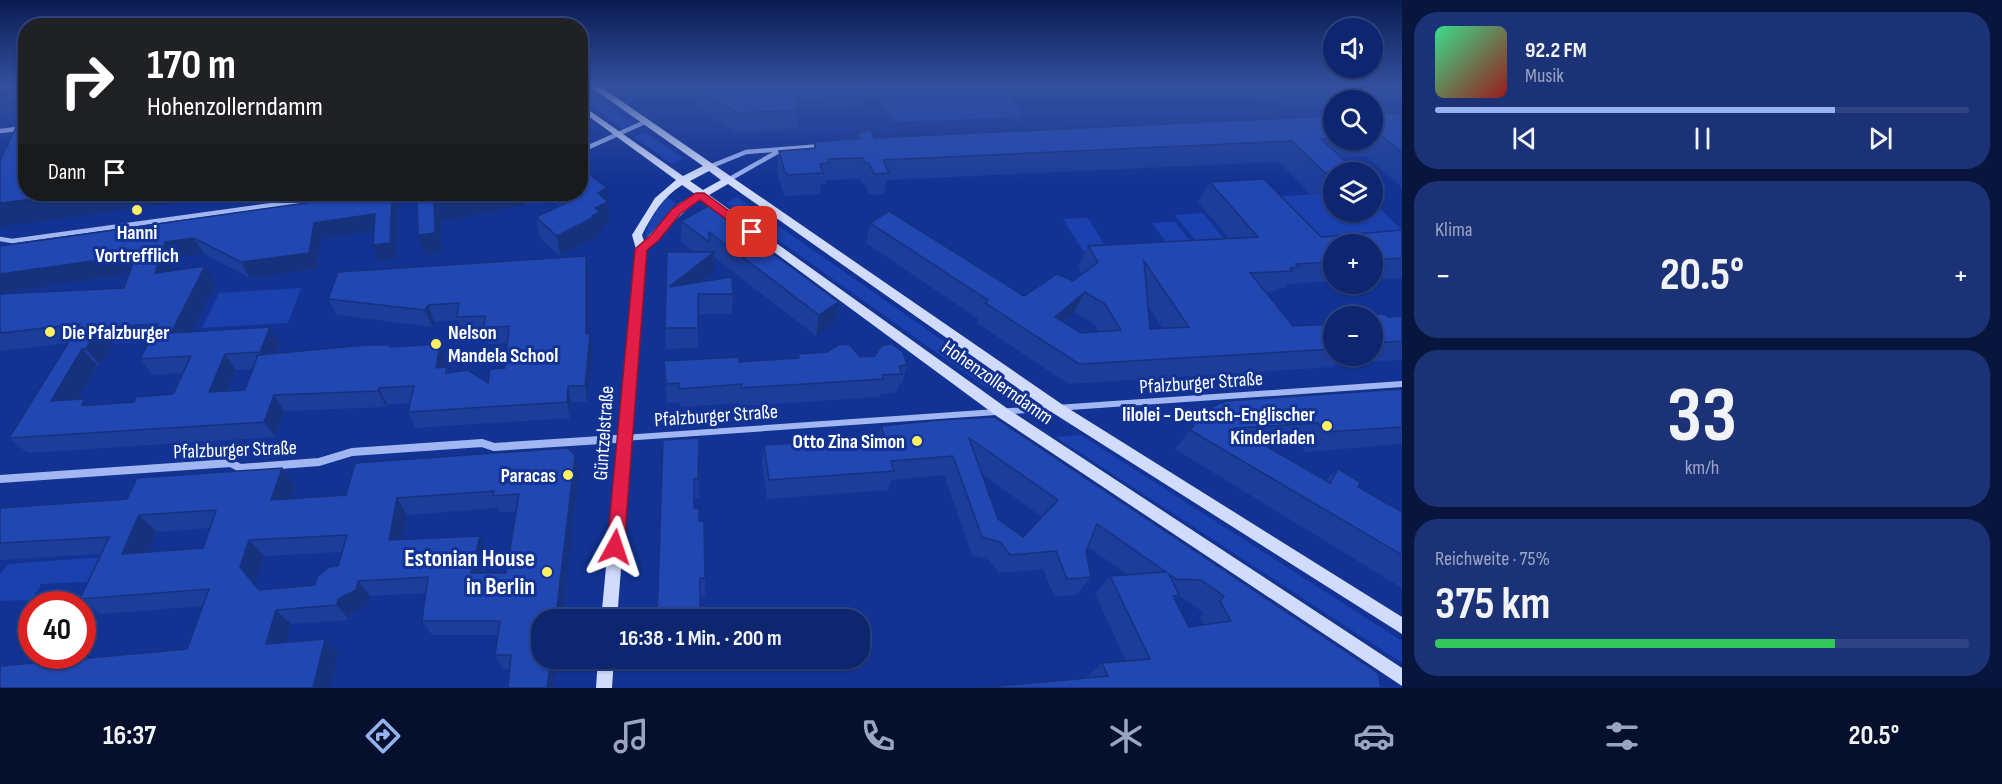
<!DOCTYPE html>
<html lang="de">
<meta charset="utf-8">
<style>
:root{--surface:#0e266f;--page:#1c3277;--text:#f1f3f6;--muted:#9ba5c3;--line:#2e4382;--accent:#95b2f1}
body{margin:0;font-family:"Sofia Sans Condensed",sans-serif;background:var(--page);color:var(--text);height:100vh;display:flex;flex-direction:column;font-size:22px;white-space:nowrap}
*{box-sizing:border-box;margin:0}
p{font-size:20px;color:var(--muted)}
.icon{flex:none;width:33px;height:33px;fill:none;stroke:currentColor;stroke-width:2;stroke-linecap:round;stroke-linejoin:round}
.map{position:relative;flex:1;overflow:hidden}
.panel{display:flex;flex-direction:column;gap:12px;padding:12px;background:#08153d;width:600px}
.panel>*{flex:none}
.hud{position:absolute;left:18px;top:18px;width:570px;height:183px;border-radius:24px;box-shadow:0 2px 4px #0004,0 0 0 2px var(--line);background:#202124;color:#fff;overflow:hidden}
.buttons{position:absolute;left:1323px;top:18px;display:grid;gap:12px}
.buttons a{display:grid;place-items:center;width:60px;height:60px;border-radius:50%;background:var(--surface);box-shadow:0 2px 4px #0004,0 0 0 2px var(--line);font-size:30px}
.speed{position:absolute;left:18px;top:591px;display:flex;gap:12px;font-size:30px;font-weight:700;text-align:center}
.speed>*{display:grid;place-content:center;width:78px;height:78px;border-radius:50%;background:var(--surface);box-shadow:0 2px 4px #0004,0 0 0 2px var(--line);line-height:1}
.speed .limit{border:9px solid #d22;background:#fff;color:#111}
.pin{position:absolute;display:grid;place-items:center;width:51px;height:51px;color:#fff;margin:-26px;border-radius:12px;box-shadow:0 3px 9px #0006}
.me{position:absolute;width:66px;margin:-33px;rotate:5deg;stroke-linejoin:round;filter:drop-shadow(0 0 4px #0008)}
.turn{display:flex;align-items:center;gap:21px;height:126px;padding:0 30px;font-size:27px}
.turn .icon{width:78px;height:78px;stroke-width:2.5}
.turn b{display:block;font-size:42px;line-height:51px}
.then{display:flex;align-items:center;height:57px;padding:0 30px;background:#0003;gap:12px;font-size:22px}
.big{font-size:45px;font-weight:700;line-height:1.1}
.panel .card{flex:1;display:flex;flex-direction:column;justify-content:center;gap:9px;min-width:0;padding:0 21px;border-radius:24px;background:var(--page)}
.panel .dial{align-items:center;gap:0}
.dial b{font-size:78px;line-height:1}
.song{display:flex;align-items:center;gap:18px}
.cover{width:72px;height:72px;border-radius:9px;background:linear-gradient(135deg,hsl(150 70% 55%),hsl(0 70% 35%))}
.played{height:6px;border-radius:3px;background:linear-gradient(90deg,var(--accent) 75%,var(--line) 75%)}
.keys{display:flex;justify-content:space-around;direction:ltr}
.heat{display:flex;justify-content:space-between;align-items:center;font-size:33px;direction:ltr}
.charge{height:9px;border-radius:4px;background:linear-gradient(90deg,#34c759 75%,var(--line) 0)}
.trip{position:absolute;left:531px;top:609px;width:339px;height:60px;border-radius:24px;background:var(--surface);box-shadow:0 2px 4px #0004,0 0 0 2px var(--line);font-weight:700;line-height:60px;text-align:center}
.menu{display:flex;height:96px;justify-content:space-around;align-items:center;background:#060f2c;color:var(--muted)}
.menu .icon{width:42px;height:42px}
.menu .on{color:var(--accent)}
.menu b{font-size:27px;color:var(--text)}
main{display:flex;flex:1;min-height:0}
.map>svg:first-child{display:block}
</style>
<main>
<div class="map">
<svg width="1402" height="688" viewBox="0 0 1402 688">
<rect width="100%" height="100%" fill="#133394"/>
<g fill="#1b41ae">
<polygon points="875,85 1002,85 1023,117 892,122"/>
<polygon points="581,86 634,124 622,128 581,98"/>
<polygon points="645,132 683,158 672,164 634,137"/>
<polygon points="1333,193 1334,212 1372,212 1373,202 1402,230 1402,236 1293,243 1252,198"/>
<polygon points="667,197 676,203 648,237 644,238 651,219"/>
<polygon points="737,197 1005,384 985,387 726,203"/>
<polygon points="1203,213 1231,248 1202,249 1175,215"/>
<polygon points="1088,218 1108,250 1083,251 1063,219"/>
<polygon points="1175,222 1194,247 1170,248 1152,223"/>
<polygon points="301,288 288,323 202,328 219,293"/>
<polygon points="1081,435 1402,641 1402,663 1056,437"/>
<polygon points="118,556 106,581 41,584 32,600 0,601 0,575 8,564"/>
</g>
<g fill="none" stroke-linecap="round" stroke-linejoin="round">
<g stroke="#a2b7f2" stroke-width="4.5">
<polyline points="0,131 26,128"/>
<polyline points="16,132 26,111"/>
<polyline points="580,151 645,122"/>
<polyline points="709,167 746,152 822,146"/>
<polyline points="728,180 779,151"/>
<polyline points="0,239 12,241 353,194"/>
</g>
<polyline stroke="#a2b7f2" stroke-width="6" points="594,440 1402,384"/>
<polyline stroke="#a2b7f2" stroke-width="8" points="0,479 231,463 240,468 319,462 352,452 482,443 494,447 616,439"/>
<g fill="#d1dbfc" fill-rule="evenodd">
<path d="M588 85H598L1063 405 1402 617V634L1053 413 728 184 709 195 1008 409 1402 668V686L998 417 702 199C678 213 666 233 646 250L617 620H601L636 249 632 235 655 198 676 180 580 110V104L683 176 703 166ZM709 171 721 180 703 190 690 181ZM682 185 695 194 678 204 644 241 642 235C652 215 663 197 682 185Z"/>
<polygon points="598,658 614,658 612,688 596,688"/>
</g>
</g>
<g fill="#1c3d9a" fill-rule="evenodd">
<polygon points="697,85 740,85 740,87 749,93 786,91 785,85 860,85 865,97 863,107 799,111 797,130 737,133 696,107 696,87"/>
<polygon points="1054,85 1101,85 1098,93 1085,93 1083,96 1062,98"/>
<polygon points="1245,85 1402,85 1402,102 1382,103 1377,100 1334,100 1334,103 1332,105 1284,108 1277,101 1262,102"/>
<polygon points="1402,113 1402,188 1366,156 1341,158 1356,171 1355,172 1334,172 1334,193 1310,194 1279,162 887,180 884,194 869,195 865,184 861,184 860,179 826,180 826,184 821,184 820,194 786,196 783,193 777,172 779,151 814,148 814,142 857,139 858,133 874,138 1334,116 1334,140 1372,140 1372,114"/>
<path d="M1210 182 1321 237 1402 230V278L1372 279V244H1334V281L1287 284 1284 288H1278L1276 291 1265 292 1293 326 1334 324V356H1372V316H1402V360L1336 364 1333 367 1068 384 977 323 978 319 866 243 870 223 1024 296 1073 281 1082 274 1078 267 1088 246 1229 238 1198 202ZM1148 306 1163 329H1150ZM1074 312 1094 324 1099 332 1081 333 1063 322Z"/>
<polygon points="607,188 610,222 602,227 602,232 596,235 596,238 560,256 540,238 536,217 560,206 553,203 526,205 441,222 442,253 425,255 417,194 580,194"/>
<polygon points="708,206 839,302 835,323 816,336 714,257 714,272 702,282 733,294 732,314 698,314 698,348 666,349 665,328 694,252 681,242 681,221"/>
<path d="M398 207 396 259 379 262 374 231 321 239 317 269 250 278 204 254 176 258 172 271 216 283 192 332 280 343 276 353 440 344 446 360 445 367H447L449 373 488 383 505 368 507 343 489 344 485 332 462 334 458 320 434 322 432 327 337 315 328 299 589 273V334H590L593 350 587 402H571L570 418 415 428 408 412 410 403 387 404 386 407 284 411 275 437 27 453 9 438 68 343 0 351V246ZM129 274 124 288 9 294V292ZM149 341 140 359 153 375 183 373 173 394 134 402 89 405 77 400 97 365H100L114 344ZM253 369 245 390 228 391 236 370Z"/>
<polygon points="798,354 860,357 907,365 902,384 899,384 896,393 880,394 879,397 740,406 740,403 680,407 679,402 667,403 664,361 739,362 797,359"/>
<polygon points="1402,389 1402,444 1305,452 1298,442 1263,445 1325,481 1338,469 1358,487 1402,512 1402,588 1175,449 1205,410"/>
<path d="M940 420 1381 688 1086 678 1102 663 1126 661 1095 594 1110 576 1128 575 1088 547 1086 551 1091 577 1076 595 1054 596 1043 569 999 573 989 560 972 555 944 475 891 480 888 490 767 499 762 465 764 445 877 438 881 426ZM982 474 1042 517 1023 537 998 519ZM1177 597H1182L1204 613 1200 618 1204 625 1189 627 1175 600Z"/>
<polygon points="699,438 699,498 694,498 694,508 699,521 705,578 705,596 700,596 657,620"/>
<path d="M575 455 579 472 542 620 557 658 554 688H508L510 669H503L495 655 498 635H432L422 621 426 593 370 596 368 605 350 614 349 620 291 624 286 642 325 639 338 653 330 688H0L187 649 203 606 101 614 80 599 101 554 0 560V508L127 499 282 468 295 485 290 499 346 495ZM498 508 500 512H516L506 573H482L487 552 402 539 407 515ZM210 528 203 548 148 552 157 532ZM342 552 338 566 315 585 261 590 255 582 264 556Z"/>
</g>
<g fill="#17327d">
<polygon points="0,85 13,85 0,110"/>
<polygon points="607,188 610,222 602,227 602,232 596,235 596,238 560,256 557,236 592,216 598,193"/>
<polygon points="72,194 240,194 0,227 0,203"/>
<polygon points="392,194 393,194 398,207 396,259 379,262 373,245"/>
<polygon points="476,194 523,194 526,205 441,222 442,253 425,255 418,235 434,202"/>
<polygon points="375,214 381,230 321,239 317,269 250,278 241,262 314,223"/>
<polygon points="709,232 709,256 714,252 714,272 670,307 669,287 709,256"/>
<polygon points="194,238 204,254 176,258 167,289 155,273 165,242"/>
<polygon points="136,255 148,271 9,292 10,309 0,310 0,274"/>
<polygon points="586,256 589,273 589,350 586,334"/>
<polygon points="205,266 216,283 183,349 171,333"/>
<polygon points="1085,292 1074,312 1045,337 1055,317"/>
<polygon points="839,302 835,323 816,336 819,315"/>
<polygon points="428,305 434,322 432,327 425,310"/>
<polygon points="100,327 114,344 100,365 86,349"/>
<polygon points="270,327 280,343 270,368 260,352"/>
<polygon points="590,334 593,350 587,402 585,386"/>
<polygon points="440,344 446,360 442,384 436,368"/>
<polygon points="82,349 97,365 67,417 51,401"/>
<polygon points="225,354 236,370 221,408 209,392"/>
<polygon points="568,386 571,402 570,418 567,402"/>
<polygon points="379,388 387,404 386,407 378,391"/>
<polygon points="274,395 284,411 275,437 264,422"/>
<polygon points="84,399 99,415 82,405"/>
<polygon points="575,455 579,472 562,620 557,620 556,616"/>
<polygon points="282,468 295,485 284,516 271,500"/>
<polygon points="397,498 407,515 399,556 389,540"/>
<polygon points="139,515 157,532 141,570 122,554"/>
<polygon points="480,536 487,552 478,588 471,573"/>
<polygon points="249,540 264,556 255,582 274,605 259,590 240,567"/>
<polygon points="358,581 370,596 368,605 350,614 349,620 337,605 338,599"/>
<polygon points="276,610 291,624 282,658 266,644"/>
<polygon points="325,639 338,653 330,688 313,688"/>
<polygon points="551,658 557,658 554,688 547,688"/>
</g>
<g fill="#2147b3" stroke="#17327d" stroke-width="1.5" fill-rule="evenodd">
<polygon points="697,85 737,85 749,93 794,91 800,110 737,113 696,87"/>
<polygon points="788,85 860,85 865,97 797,101 794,91 790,91"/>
<polygon points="1269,85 1375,85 1338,87 1342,91 1293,93 1286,86 1271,87"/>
<polygon points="1389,85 1402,85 1402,88 1393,88"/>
<polygon points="1402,113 1402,153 1382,136 1372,136 1372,114"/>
<polygon points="1334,116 1334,139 1321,139 1356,171 1325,173 1292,141 883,160 889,173 874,174 869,163 865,163 863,158 828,159 829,163 820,164 823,173 789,175 785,172 779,151 816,148 814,142 860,138 858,133 871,129 874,138"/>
<polygon points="26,124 26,194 72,194 0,203 0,161 17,125"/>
<polygon points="580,167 607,188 598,193 608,202 595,208 600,212 592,216 594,217 557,236 536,217 581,196 575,194 580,194"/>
<path d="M1264 179 1321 237 1402 230V258L1372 260V244H1334V262L1296 264 1299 267 1290 268 1292 271 1250 273 1293 326 1334 324V349L1079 364 985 303 988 300 870 223 889 211 1024 296 1057 274 1073 281 1098 262 1088 246 1258 237 1210 182ZM1144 261 1189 327 1150 329ZM1085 292 1105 304 1121 330 1081 333 1055 317Z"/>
<path d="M370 194H392L390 243 373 245 375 214 314 223 309 253 241 262 194 238 165 242 155 273 205 266 171 333 270 327 260 352 225 354 209 392 245 390 258 355 365 345H390V347L440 344 436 368 447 367 446 373 468 370 488 383 490 369 505 368 509 326 484 328 485 316 457 317 459 303 428 305 425 310 328 299 338 272 586 256V334H590L585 386H568L567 402 408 412 414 386 379 388 378 391 274 395 264 422 9 438 80 324 0 333V294L124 288 136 255 0 274V246ZM158 324 140 359 191 356 173 394 136 397 134 402 92 405H82L84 399 51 401 82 349H86L100 327Z"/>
<polygon points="417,194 476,194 434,202 435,233 418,235"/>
<polygon points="708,206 839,302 819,315 709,232 709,242 681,221"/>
<polygon points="667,252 714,252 669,287 732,277 733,294 698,294 698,328 665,328"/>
<polygon points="1385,314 1388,317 1402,316 1402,341 1372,343 1372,316 1342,316"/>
<polygon points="849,344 860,357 875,356 881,346 888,344 892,344 903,352 907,365 899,366 902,374 882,375 884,379 741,388 742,384 679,389 679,383 666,384 664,361 738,357 739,362 799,358 798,354 827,352 838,345"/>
<polygon points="1402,389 1402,427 1325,432 1318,423 1235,428 1330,483 1338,469 1360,482 1358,487 1402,512 1402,555 1190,430 1205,410 1226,401"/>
<path d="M994 417 1378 673 1381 688H977L1108 676 1102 663 1150 659 1110 576 1166 572 1097 524 1086 551 1091 577 1067 579 1056 551 1010 555 1000 542 982 537 953 456 891 461 894 471 769 480 764 445 885 438 881 426 940 420ZM969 438 1058 500 1023 537 998 519ZM1169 574 1176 579 1201 580 1224 596 1220 601 1231 621 1189 627 1173 596 1179 595Z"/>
<polygon points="699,438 698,479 694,479 694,508 699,508 699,521 704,521 705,578 700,578 700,620 657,620 663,440"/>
<path d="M568 448 575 455 556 616H559V620H542V658H551L547 688H508L511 655H495L500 621H422L428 577 358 581 356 590 338 599 337 605 276 610 266 644 325 639 313 688H0V666L187 649 209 589 80 599 109 537 0 543V508L127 499 137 478 282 468 271 500 346 495 355 463ZM494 491 493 496 519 494 506 573H471L480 536 389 540 397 498ZM216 510 203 548 122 554 139 515ZM347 535 338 566 329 567 317 577 315 585 259 590 240 567 249 540Z"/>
</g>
<linearGradient id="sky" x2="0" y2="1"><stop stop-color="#0a1c51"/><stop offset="0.47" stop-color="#33509f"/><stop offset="1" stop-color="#33509f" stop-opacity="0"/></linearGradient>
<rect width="1402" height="182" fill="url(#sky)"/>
<polygon fill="#e11d48" stroke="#92132f" stroke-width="1.5" points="696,193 704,193 758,232 752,236 748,235 700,200 680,214 659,240 647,250 624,547 621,553 615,555 609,553 607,547 635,249 651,235 672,209"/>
<g fill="#ffef63" stroke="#133394" stroke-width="2">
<circle cx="137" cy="210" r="6"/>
<circle cx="50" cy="332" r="6"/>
<circle cx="436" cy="344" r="6"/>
<circle cx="1327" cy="426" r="6"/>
<circle cx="917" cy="441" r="6"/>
<circle cx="568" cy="475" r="6"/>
<circle cx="547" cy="572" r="6"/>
</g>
<g text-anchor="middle" stroke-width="6" stroke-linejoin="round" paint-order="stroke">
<g font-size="20" font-weight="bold" fill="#fff" stroke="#133394" text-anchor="end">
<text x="137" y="239" text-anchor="middle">Hanni<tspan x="137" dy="23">Vortrefflich</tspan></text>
<text x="62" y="339" text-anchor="start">Die Pfalzburger</text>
<text x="448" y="339" text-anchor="start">Nelson<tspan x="448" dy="23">Mandela School</tspan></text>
<text x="1315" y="421">lilolei - Deutsch-Englischer<tspan x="1315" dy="23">Kinderladen</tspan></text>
<text x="905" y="448">Otto Zina Simon</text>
<text x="556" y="482">Paracas</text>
</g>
<g font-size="20" fill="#fff" stroke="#133394">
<text transform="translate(998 382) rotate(35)" y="7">Hohenzollerndamm</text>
<text transform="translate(1201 382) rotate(-4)" y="7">Pfalzburger Straße</text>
<text transform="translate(716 415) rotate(-4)" y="7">Pfalzburger Straße</text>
<text transform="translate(603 433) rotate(-86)" y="7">Güntzelstraße</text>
<text transform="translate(235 449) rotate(-2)" y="7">Pfalzburger Straße</text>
</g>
<g font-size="24" font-weight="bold" fill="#fff" stroke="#133394" text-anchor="end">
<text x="535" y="566">Estonian House<tspan x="535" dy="28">in Berlin</tspan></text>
</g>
</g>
</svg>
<div class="buttons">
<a><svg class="icon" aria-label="sound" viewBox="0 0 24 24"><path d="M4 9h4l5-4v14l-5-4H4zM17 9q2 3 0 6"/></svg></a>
<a><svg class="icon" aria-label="search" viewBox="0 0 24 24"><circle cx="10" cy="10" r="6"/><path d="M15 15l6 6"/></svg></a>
<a><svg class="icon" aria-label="layers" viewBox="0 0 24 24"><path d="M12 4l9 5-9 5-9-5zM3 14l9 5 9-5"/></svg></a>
<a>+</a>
<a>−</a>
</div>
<div class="speed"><div class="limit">40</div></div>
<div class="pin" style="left:752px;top:232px;background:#d93025"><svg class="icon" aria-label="arrive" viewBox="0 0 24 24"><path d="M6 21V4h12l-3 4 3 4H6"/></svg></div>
<svg class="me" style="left:615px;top:547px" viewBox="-20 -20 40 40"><path d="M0-17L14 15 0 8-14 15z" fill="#e11d48" stroke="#fff" stroke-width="4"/></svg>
<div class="trip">16:38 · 1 Min. · 200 m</div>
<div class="hud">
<div class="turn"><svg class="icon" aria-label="right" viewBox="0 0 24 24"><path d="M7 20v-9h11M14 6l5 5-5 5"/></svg><div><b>170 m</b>Hohenzollerndamm</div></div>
<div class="then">Dann<svg class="icon" aria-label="arrive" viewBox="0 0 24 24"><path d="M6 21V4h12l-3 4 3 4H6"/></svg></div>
</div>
</div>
<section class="panel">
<div class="card">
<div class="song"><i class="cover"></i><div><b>92.2 FM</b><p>Musik</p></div></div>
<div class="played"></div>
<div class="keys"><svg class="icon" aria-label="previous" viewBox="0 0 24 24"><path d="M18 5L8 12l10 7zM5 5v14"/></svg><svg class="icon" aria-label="pause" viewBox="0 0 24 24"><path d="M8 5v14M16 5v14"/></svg><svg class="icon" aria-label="next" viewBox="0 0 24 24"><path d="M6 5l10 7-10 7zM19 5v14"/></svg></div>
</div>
<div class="card"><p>Klima</p>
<div class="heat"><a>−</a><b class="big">20.5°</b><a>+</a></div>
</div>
<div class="card dial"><b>33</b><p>km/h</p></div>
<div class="card"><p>Reichweite · 75%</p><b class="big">375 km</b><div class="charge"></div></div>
</section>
</main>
<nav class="menu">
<b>16:37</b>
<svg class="icon on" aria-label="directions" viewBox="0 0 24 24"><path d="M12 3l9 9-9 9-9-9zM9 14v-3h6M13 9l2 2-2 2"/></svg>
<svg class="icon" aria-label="music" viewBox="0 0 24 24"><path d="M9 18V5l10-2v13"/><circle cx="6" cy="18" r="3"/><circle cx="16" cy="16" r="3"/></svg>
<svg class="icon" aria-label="phone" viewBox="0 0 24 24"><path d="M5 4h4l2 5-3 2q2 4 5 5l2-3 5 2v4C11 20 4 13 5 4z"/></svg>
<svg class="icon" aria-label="climate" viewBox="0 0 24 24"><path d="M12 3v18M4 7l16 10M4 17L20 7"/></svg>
<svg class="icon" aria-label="car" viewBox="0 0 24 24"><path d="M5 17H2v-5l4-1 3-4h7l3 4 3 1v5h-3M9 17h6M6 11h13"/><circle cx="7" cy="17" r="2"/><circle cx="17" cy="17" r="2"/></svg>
<svg class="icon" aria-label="filters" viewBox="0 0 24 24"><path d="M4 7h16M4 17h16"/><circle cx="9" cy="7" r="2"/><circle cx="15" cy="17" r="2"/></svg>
<b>20.5°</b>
</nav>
